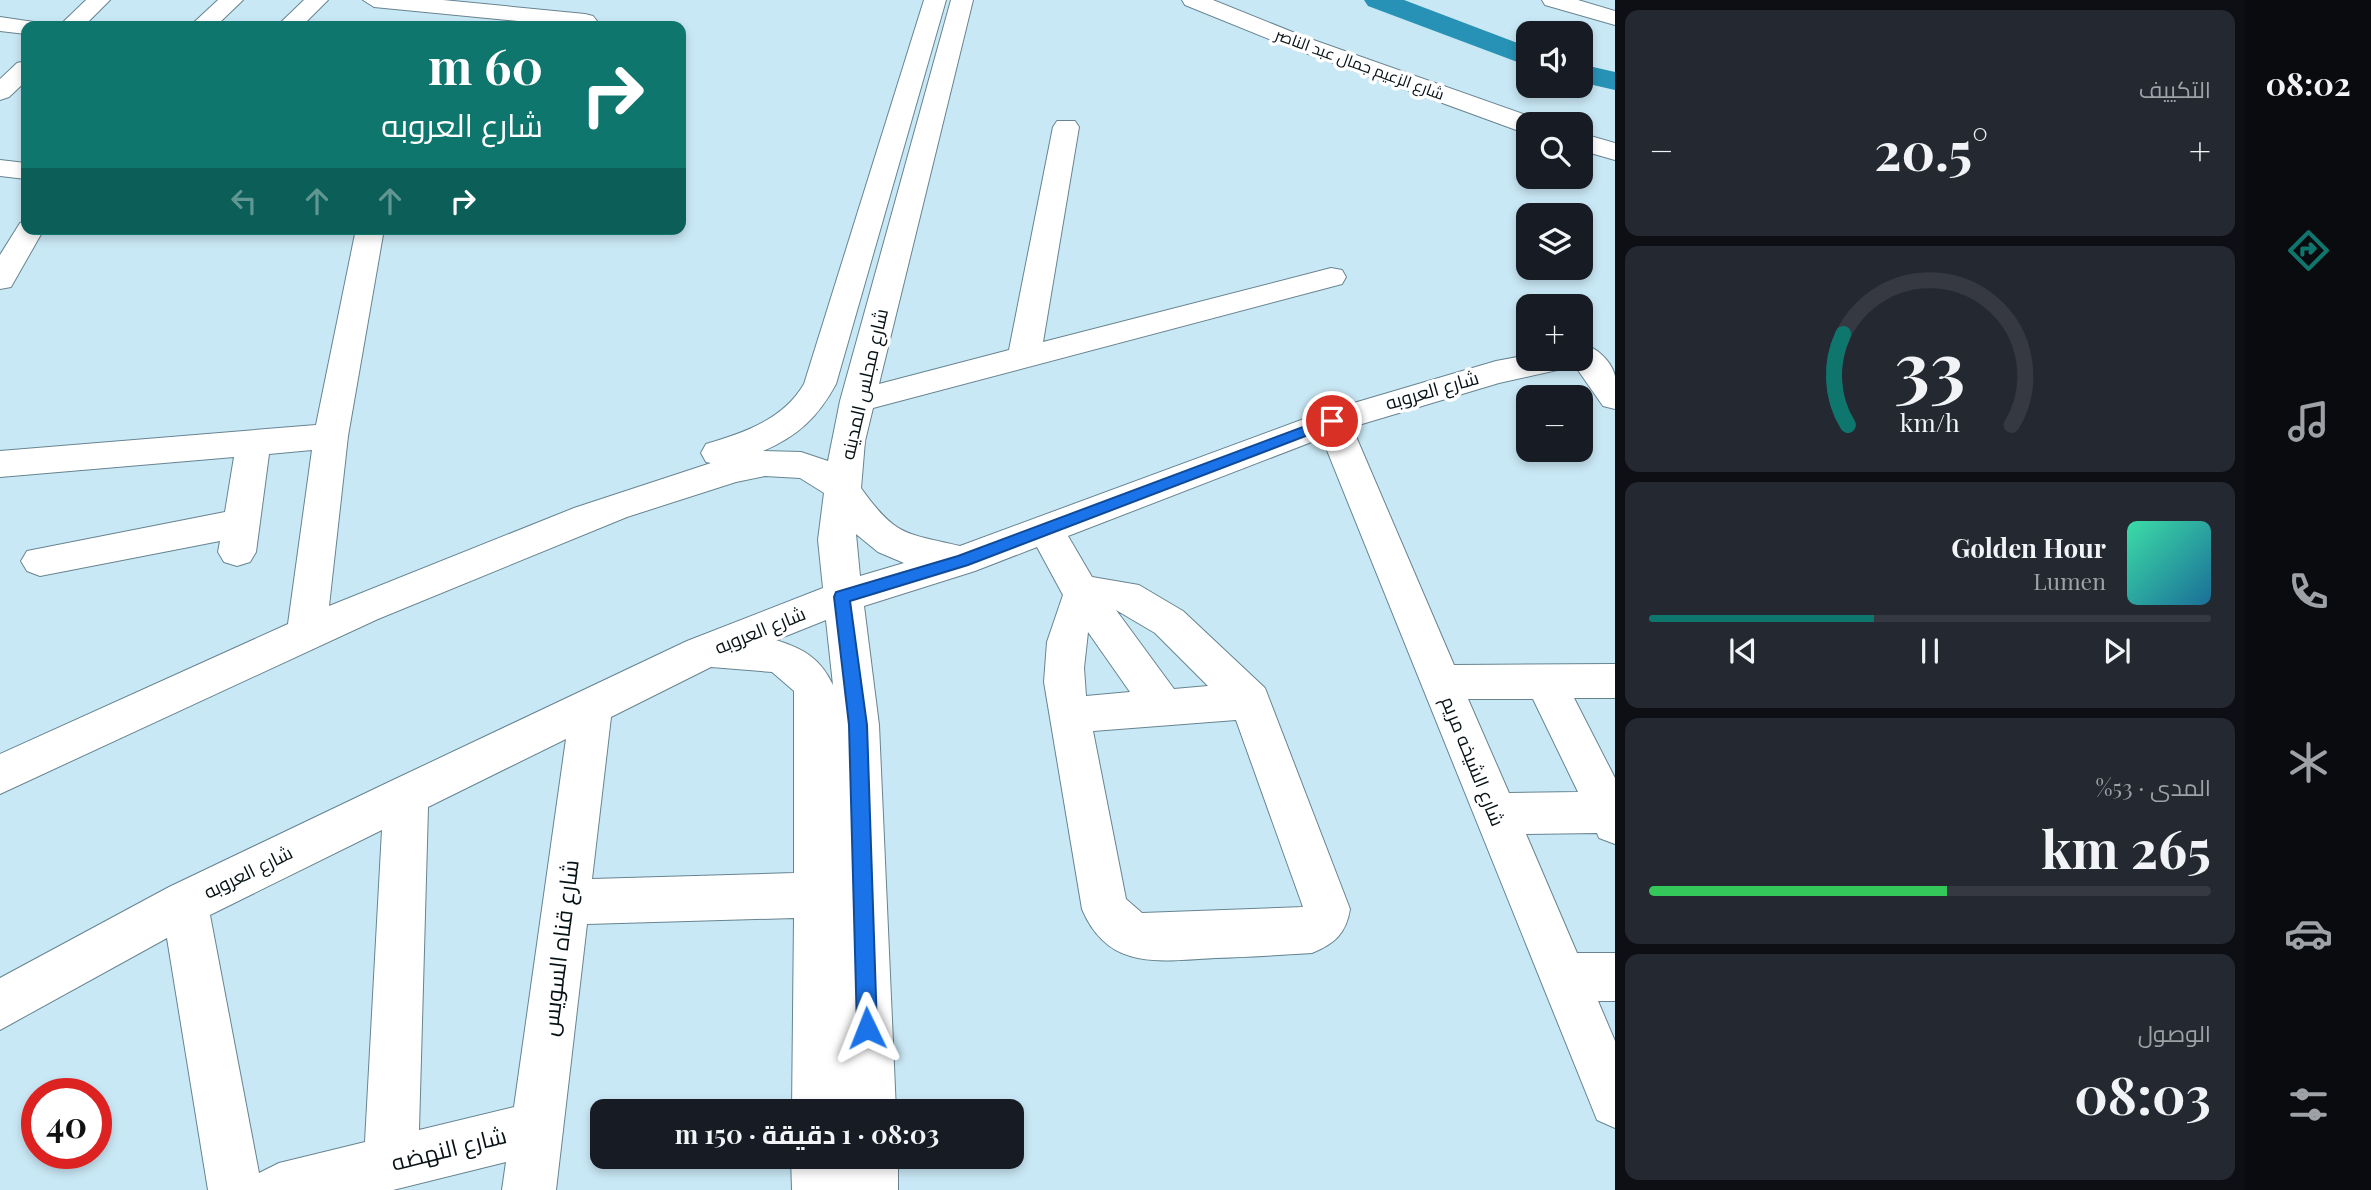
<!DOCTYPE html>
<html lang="ar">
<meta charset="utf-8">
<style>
:root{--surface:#171b24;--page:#242831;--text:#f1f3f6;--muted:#9ea1a6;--line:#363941;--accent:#0f766e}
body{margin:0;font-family:"Playfair Display",Cairo,serif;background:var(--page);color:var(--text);direction:rtl;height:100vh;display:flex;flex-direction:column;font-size:26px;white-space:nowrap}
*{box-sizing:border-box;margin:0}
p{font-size:23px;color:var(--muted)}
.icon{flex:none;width:38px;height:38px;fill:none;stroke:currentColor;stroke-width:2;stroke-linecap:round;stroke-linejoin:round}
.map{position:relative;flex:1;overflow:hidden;direction:ltr}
.side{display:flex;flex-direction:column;gap:10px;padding:10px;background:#0d0f14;width:630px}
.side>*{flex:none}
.guide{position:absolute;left:21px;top:21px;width:665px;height:214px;border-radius:14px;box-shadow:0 4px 10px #0003;direction:rtl;background:#0f766e;color:#fff;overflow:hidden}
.buttons{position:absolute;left:1516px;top:21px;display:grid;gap:14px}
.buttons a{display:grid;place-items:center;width:77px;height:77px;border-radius:14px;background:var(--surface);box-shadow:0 4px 10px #0003;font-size:35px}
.speed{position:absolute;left:21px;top:1078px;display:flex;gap:14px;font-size:35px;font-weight:700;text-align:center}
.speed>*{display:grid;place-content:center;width:91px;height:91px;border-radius:50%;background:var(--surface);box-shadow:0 4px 10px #0003;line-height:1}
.speed .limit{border:10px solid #d22;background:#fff;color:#111}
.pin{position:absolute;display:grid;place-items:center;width:60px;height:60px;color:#fff;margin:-30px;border:4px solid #fff;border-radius:50%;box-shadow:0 2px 7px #0007}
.me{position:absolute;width:77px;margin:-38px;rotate:358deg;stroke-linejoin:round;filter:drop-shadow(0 0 5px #0008)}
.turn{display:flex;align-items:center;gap:24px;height:147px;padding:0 28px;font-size:32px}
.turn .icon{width:91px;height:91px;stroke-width:2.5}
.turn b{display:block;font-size:49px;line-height:60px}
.lanes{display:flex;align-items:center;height:66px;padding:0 28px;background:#0003;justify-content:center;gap:35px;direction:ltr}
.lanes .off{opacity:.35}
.big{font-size:52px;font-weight:700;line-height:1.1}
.side .widget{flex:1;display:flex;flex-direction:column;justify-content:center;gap:10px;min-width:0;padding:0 24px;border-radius:14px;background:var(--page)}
.side .dial{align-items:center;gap:0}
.dial svg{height:182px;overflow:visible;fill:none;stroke:var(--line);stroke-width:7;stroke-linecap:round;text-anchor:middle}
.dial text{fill:var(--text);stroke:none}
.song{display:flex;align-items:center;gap:21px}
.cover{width:84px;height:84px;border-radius:10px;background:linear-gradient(135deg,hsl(160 70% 55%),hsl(200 70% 35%))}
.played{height:7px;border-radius:4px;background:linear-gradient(90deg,var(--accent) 40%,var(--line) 40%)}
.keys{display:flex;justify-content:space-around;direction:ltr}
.heat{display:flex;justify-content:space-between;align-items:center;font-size:38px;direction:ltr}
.charge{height:10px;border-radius:5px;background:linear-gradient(90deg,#34c759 53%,var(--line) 0)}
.trip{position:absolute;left:590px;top:1099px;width:434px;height:70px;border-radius:14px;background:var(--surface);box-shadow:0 4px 10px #0003;font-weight:700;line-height:70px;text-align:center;direction:rtl}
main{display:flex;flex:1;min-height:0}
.dock{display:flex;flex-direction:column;width:126px;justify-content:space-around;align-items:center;background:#090b0e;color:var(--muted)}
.dock .icon{width:49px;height:49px}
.dock .on{color:var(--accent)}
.dock b{font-size:32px;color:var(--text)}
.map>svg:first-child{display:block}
</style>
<main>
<nav class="dock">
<b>08:02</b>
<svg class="icon on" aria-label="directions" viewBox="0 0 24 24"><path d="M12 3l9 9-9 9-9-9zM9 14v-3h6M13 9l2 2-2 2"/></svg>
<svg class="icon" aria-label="music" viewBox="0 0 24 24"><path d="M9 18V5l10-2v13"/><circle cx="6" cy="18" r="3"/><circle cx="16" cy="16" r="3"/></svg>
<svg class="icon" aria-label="phone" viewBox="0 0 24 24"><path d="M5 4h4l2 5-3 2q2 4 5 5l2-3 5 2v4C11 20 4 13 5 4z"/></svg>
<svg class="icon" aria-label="climate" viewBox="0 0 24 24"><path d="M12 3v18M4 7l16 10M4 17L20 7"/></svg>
<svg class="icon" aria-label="car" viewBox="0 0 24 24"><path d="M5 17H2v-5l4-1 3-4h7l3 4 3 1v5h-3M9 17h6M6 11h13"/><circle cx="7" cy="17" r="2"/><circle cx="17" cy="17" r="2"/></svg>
<svg class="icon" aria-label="filters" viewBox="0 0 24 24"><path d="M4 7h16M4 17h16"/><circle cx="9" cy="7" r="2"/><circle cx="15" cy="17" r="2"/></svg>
</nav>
<section class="side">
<div class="widget"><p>التكييف</p>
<div class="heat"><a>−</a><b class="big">20.5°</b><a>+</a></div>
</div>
<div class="widget dial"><svg viewBox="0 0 100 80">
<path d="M14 69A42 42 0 1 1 86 69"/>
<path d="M14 69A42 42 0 0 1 12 29" stroke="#0f766e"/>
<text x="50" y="56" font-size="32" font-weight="700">33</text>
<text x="50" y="72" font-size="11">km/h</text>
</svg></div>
<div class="widget">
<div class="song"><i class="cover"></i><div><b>Golden Hour</b><p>Lumen</p></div></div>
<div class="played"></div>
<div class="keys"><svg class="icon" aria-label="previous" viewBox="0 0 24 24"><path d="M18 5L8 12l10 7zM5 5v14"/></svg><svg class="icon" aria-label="pause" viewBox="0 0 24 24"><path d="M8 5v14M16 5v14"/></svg><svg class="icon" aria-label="next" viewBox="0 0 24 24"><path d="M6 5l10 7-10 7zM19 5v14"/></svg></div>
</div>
<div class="widget"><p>المدى · 53%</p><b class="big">265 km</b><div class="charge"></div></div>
<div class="widget"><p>الوصول</p><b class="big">08:03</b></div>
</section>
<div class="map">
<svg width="1615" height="1190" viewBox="0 0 1615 1190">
<rect width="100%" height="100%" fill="#c9e8f5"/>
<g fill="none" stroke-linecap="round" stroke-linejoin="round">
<g fill="#2792b5" fill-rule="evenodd">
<polygon points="1364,0 1404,0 1528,47 1528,66 1368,6"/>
<polygon points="1580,64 1615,72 1615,90 1580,82"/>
</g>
<defs>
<g id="minor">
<polygon points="86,0 110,0 84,26 59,26"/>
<polygon points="218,0 243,0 216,26 190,26"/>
<polygon points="304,0 328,0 302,26 277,26"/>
<polygon points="363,0 443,0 585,14 593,16 597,21 592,26 568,26 374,7"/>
<path d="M924 0H946L836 384C818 417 798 436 763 451L801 452 828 461 840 401 951 0H973L879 384 1009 350 1053 127 1057 121H1075L1079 127 1043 342 1331 268 1342 270 1346 277 1342 284 873 408 865 441 861 488C896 537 905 533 960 546L1320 413 1496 361 1528 355V359H1580V345C1595 344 1612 362 1615 376 1615 386 1615 399 1615 409L1603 406 1575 366 1499 383 1352 427 1454 665 1615 664V698H1574L1615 778V844L1599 838 1597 833 1526 834 1577 953H1615V1001H1598L1615 1041V1128L1597 1120 1322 438 1068 536 1092 577 1139 585 1183 611 1265 688 1350 909C1346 934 1334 944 1312 953 1280 955 1247 957 1215 958 1159 961 1108 971 1082 909L1044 682 1047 642 1063 595 1037 547 975 571 864 606 879 725 896 1111H792L794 918 587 924 556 1190H502L506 1162 393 1190H208L167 938 0 1030V978L169 887 391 781 687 641 823 588 818 540 824 493 800 478 765 476 736 482 627 517 378 619 0 794V754L288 624 312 450 269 454 256 552 250 562 237 566 224 562 218 552 220 541 40 576 27 571 21 561 27 551 225 512 234 457 0 477V451L316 425 356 229H384L348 436 329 606 574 508 711 463 706 462 701 453 706 444C743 433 783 420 804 384ZM856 534 878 552 904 563 860 576ZM1116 610 1155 633 1208 686 1174 689ZM826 620 833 685C820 658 804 649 776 640ZM1088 632 1130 692 1086 696 1084 668ZM711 667 772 672 794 691V873L592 879 611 717ZM1468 699H1533L1578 792 1509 793ZM1236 720 1303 907 1142 913 1126 899 1093 731ZM566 739 514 1107 419 1130 428 807ZM382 830 365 1142 279 1163 259 1173 210 915Z"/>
<polygon points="1182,0 1213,0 1305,37 1537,119 1541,124 1528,124 1528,133 1519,131 1289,47 1185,5"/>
<polygon points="0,17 34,22 37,26 26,26 26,34 0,31"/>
<polygon points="26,61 26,81 9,97 0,100 0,79 17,63"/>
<polygon points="1580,133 1615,143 1615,160 1580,150"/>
<polygon points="0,160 26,163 26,179 0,176"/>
<polygon points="26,221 26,229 44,229 11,287 0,289 0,255 20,223"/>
<polygon points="791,1157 898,1157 898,1190 792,1190"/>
</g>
<polygon id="major" points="1542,0 1578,0 1615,11 1615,25 1545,5"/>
</defs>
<use href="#minor" stroke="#678490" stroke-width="2"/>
<use href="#major" stroke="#678490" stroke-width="2"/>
<use href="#minor" fill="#fff" fill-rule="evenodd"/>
<use href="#major" fill="#fff" fill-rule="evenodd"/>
</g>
<polygon fill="#1a73e8" stroke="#114b97" stroke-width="2" points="1332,416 1339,421 1337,424 968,565 850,601 867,725 877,1028 874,1036 867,1039 860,1036 857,1028 849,725 834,597 836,592 958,556"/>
<g text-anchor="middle" stroke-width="7" stroke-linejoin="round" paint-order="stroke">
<g font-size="16" fill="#071216" stroke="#fff">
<text transform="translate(1360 64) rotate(20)" y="6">شارع الزعيم جمال عبد الناصر</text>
</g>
<g font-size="19" fill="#071216" stroke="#fff">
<text transform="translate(864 384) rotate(-77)" y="7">شارع مجلس المدينه</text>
<text transform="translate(1432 390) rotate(-16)" y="7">شارع العروبه</text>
<text transform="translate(760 630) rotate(-22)" y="7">شارع العروبه</text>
<text transform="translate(1473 761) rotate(68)" y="7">شارع الشيخه مريم</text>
<text transform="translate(248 872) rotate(-26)" y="7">شارع العروبه</text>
</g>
<g font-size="23" fill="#071216" stroke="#fff">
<text transform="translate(560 948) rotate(-83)" y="8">شارع قناه السويس</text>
<text transform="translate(449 1149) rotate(-14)" y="8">شارع النهضه</text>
</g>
</g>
</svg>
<div class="buttons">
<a><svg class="icon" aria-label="sound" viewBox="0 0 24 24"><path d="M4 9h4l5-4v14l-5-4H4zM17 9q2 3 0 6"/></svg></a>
<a><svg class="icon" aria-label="search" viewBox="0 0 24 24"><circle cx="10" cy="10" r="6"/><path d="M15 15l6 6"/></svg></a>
<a><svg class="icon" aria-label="layers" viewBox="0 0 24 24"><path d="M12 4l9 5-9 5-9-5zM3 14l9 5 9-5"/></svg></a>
<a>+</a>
<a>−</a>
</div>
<div class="speed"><div class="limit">40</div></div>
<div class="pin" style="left:1332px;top:421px;background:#d93025"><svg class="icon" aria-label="arrive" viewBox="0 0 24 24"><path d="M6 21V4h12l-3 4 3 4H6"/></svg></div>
<svg class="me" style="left:867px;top:1028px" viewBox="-20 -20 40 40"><path d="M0-17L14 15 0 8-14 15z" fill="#1a73e8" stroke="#fff" stroke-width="4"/></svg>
<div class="trip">08:03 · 1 دقيقة · 150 m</div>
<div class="guide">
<div class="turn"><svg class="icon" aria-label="right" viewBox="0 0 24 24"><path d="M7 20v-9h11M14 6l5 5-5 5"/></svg><div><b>60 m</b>شارع العروبه</div></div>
<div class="lanes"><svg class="icon off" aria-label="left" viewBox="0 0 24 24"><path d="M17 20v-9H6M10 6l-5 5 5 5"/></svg><svg class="icon off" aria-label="ahead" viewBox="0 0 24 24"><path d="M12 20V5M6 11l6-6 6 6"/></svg><svg class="icon off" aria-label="ahead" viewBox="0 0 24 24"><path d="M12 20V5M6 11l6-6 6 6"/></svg><svg class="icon" aria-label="right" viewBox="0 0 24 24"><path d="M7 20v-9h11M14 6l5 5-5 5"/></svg></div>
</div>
</div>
</main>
